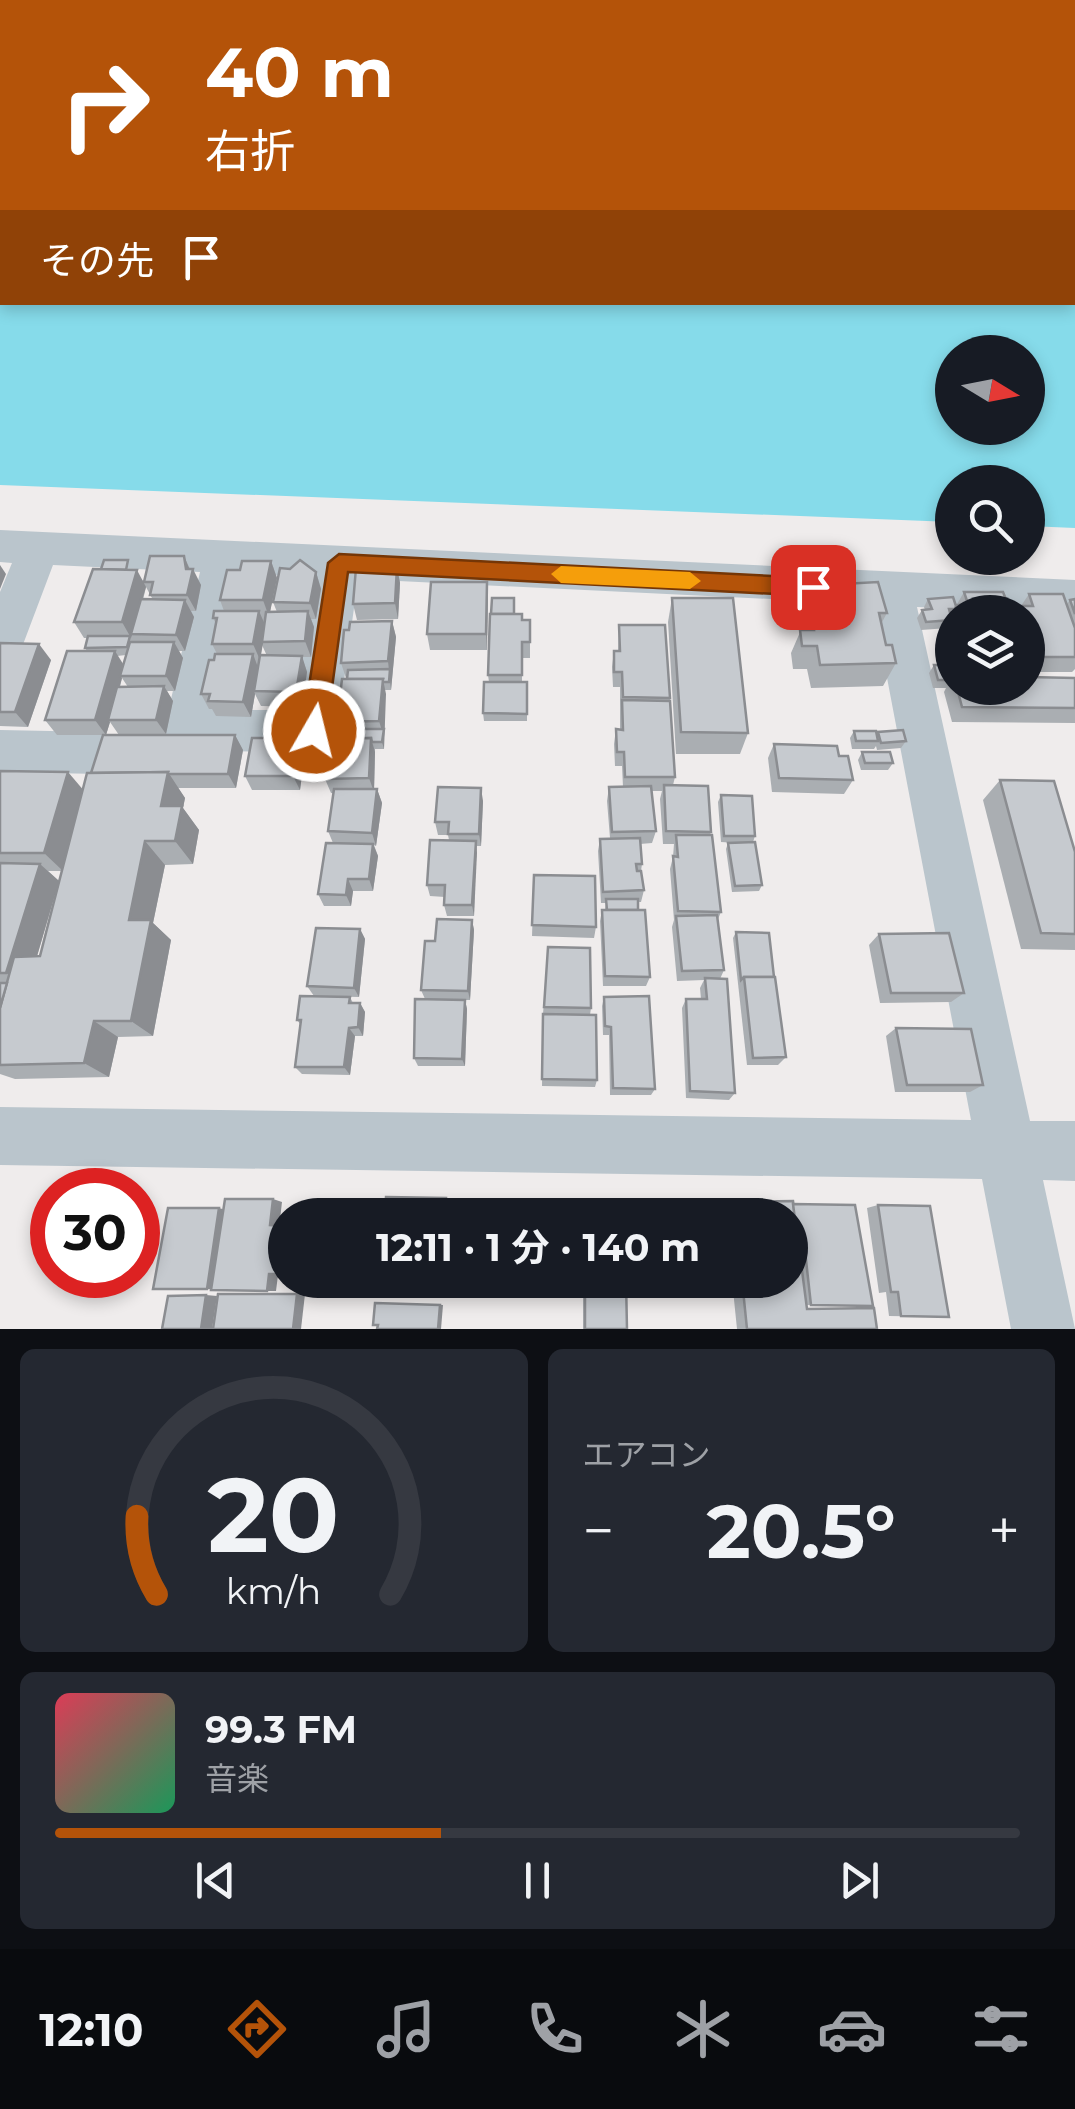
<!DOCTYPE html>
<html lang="ja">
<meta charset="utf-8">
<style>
:root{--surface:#171b24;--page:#242831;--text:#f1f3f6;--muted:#9ea1a6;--line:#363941;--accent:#b45309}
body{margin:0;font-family:Montserrat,"Noto Sans JP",sans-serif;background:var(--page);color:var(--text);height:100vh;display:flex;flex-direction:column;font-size:38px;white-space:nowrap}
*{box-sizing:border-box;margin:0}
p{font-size:32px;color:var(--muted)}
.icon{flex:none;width:55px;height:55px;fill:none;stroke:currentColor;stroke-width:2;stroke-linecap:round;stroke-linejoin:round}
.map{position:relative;height:1329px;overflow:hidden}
.drawer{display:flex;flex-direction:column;gap:20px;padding:20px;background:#0d0f14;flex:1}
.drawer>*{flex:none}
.hud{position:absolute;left:0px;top:0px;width:1075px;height:305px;box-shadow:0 5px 15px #0003;background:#b45309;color:#fff;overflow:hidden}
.needle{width:65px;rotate:100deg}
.controls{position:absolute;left:935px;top:335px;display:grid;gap:20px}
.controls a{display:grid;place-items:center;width:110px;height:110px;border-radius:50%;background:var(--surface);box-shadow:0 5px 15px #0003;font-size:50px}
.speed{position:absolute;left:30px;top:1168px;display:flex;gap:20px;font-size:50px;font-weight:700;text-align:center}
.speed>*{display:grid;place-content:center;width:130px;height:130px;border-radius:50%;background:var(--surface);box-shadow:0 5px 15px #0003;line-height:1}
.speed .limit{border:15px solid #d22;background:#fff;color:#111}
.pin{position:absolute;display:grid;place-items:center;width:85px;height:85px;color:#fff;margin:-42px;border-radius:20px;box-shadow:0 5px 15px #0006}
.me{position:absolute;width:110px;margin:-55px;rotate:8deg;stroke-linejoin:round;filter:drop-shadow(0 0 8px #0008)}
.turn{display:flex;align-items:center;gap:35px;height:210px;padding:0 40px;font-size:45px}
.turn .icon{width:130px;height:130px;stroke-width:2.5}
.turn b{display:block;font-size:70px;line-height:85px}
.then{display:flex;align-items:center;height:95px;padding:0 40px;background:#0003;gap:20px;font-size:38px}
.big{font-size:75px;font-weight:700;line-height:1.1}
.drawer .tile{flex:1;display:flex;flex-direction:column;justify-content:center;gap:15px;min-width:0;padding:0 35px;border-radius:15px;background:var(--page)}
.drawer .dial{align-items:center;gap:0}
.dial svg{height:260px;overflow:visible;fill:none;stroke:var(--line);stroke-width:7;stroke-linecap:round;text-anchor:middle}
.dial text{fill:var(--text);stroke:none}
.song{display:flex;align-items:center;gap:30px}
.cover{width:120px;height:120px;border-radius:15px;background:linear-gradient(135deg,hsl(350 70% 55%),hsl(150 70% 35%))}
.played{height:10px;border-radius:5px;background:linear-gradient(90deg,var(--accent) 40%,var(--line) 40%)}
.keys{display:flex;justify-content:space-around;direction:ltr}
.heat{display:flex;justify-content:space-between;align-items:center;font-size:55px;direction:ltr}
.drawer .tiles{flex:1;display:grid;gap:20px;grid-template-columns:1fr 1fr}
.tile:last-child{grid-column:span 2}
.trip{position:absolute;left:268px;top:1198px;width:540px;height:100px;border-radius:50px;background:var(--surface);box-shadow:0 5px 15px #0003;font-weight:700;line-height:100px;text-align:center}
.tab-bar{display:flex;height:160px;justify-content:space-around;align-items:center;background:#090b0e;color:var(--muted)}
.tab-bar .icon{width:70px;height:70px}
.tab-bar .selected{color:var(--accent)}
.tab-bar b{font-size:45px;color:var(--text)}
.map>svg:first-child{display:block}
</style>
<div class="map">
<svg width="1075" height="1329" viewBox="0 0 1075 1329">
<rect width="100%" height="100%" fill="#efecec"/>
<path fill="#86dbea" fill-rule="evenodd" d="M0 0H1075V528L1028 526V482H952V522L0 485ZM2 2H1072V302H2ZM952 352H1028V428H952Z"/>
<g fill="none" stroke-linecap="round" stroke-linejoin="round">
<g fill="#bac5cc" fill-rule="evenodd">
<path d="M0 530 1075 580V614L917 607 1030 1121H1075V1181L1043 1180 1075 1329H1011L982 1179 0 1165V1107L971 1120 873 604 358 579 337 731 331 746 314 752 187 751 170 745 164 730 200 572 53 565 16 663 0 669V592L12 563 0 562ZM242 574 316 577 294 710H215Z"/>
<polygon points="0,730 100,732 117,738 124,753 117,768 100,774 0,772"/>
</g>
</g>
<g fill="#aaaeb2" fill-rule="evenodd">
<path d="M184 556 190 569 201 585 196 611H191L194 617 185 651H179L183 658 175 691H167L173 701 166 734 119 735 110 722 106 735H57L45 720 87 651 85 648 88 638H84L74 622 133 569 144 582ZM146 587 153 600H143ZM126 655 123 665 117 656ZM122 678 128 687H120Z"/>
<path d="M271 561 277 578 270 612H277L273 602 316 572 321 589 316 619H311L314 627 311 657H302L307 672 302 707 261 706 255 694 251 717 216 716 212 709H209L201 694 217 654 212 644 216 624 213 618 224 611 220 600 240 570ZM262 645 267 656 261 655Z"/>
<polygon points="397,567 400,583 398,619 357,620 353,604"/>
<polygon points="487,582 487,650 430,650 427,634"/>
<polygon points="806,586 887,613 881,624 886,645 896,663 883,686 811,688 807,669 793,669 791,653 801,630 797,610"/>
<polygon points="964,592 1011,612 1014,612 1018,606 1021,606 1029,594 1067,604 1070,600 1075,599 1075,669 1072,672 1028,672 1028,612 952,612 952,663 945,638 950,630 949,627 948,628 921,630 917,618 922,610 925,610 924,607 928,599 956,606"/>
<polygon points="672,598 748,733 740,754 676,754 668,622"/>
<polygon points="514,614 522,620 530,620 530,658 522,658 522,682 527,682 527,721 484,721 483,713 489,682 488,675"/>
<polygon points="392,621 396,637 391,690 385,690 384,749 375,749 374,789 377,789 382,803 376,846 374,845 378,856 373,891 353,891 351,906 324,906 318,894 333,843 328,831 333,793 331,793 325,779 328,747 326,742 340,729 337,722 347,678 346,678 341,663"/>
<polygon points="619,625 670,698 675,777 673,785 711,832 710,835 721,912 718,919 724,970 720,979 735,1093 729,1100 686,1098 682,1008 686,999 701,999 700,988 704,980 677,981 672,927 674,920 670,869 673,857 674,844 663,844 660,799 662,791 652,791 656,831 652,843 640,844 642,864 641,871 644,890 641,902 638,902 638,910 650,977 646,986 603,986 600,921 602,910 605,910 606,903 601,903 598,851 600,839 610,838 607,801 609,787 623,787 622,766 615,766 614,744 616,729 620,730 620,687 613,687 612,667 614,651 618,651"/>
<polygon points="0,643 51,660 28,727 0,726"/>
<polygon points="934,665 952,665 952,688 1028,688 1075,678 1075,723 952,722 944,692 946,688 933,688 929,673"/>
<polygon points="854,731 877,734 878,732 906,741 901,748 877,750 876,746 874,749 852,749 850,738"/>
<path d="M235 735 243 750 236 788H178L185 798 183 808 199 830 193 864 165 865 153 923 171 940 153 1036 118 1037 109 1077 15 1079 0 1074V771L83 789 91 773ZM48 871H62L40 956H37L59 881Z"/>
<polygon points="299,738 305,752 300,790 252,790 245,776"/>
<polygon points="774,744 839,756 853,780 844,794 772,792 768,758"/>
<polygon points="862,752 893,763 888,770 861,770 858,760"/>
<polygon points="1000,780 1075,852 1075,950 1021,949 983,800"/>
<polygon points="721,795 755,836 753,842 762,885 759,891 732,892 726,849 728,843 737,843 721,842 718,802"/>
<polygon points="483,801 481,846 476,846 474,916 447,916 444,905 445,897 430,896 427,885 449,840 448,835 438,835 435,822"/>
<polygon points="534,875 596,927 594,938 532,936"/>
<polygon points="472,920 474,930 470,1000 465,1000 467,1009 465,1066 418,1066 414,1058 425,999 421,990 435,941"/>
<polygon points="360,929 365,939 359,997 314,996 307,986"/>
<polygon points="736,932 786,1057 778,1065 747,1065 733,938"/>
<polygon points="879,934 964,993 951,1002 880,1003 869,945"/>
<polygon points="548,947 591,1008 590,1015 597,1080 595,1087 542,1086 543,1014"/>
<polygon points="350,997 353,1003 360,1003 365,1012 363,1036 355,1036 350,1075 302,1074 295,1067 301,1025 297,1020"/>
<polygon points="604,997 655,1089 651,1095 610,1095 609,1035 603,1035 602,1006"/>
<polygon points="896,1028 983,1085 970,1092 895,1092 886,1036"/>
<polygon points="734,1202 793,1204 873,1306 807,1305 807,1309 877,1329 737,1329 732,1280 790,1280 790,1215 726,1215 725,1207"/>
<polygon points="878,1205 949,1317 889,1316 886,1292 879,1293 867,1208"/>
<polygon points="583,1280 626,1280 627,1329 583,1329"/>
</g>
<g fill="#8b8d91">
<polygon points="184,556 192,575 193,569 201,585 196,611 187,595"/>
<polygon points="271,561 277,578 269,617 263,600"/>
<polygon points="0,565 6,574 0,589"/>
<polygon points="397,567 400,583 398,619 395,603"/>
<polygon points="137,570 146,587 131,638 122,622"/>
<polygon points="316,572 321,589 316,619 310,603"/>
<polygon points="487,582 488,599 487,650 486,634"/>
<polygon points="185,600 194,617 185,651 176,635"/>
<polygon points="259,611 266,627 260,660 253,644"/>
<polygon points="308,611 314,627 311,657 305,641"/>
<polygon points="392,621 396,637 391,690 388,661"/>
<polygon points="174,642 183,658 175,691 166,676"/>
<polygon points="39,644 51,660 28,727 15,712"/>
<polygon points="115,651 125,667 120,676 122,678 110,720 108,720 110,722 106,735 95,720"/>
<polygon points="253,654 259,670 254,691 255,694 251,717 243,702"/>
<polygon points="302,656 307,672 302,707 296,692"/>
<polygon points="383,679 386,694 384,749 382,742 383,734 379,721"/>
<polygon points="164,686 173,701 166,734 156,720"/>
<polygon points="235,735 243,750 236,788 228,774"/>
<polygon points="299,738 305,752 300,790 293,776"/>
<polygon points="371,738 375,752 374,792 369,778"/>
<polygon points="68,772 85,792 63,871 44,853"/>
<polygon points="168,772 185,798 183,808 199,830 193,864 175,841 161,806"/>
<polygon points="481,788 483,801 481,846 479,834"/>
<polygon points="377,789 382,803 376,846 372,833"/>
<polygon points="145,841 165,865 153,923 171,940 153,1036 131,1021 129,920"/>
<polygon points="476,841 477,853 474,916 472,905"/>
<polygon points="373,844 378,856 373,891 369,879"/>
<polygon points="40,864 59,881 28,987 6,973"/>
<polygon points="348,879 353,891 351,906 346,895"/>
<polygon points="472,920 474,930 470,1000 468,991"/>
<polygon points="360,929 365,939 359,997 354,988"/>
<polygon points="465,1000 467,1009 465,1066 462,1059"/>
<polygon points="360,1003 365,1012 363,1036 358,1027"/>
<polygon points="94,1021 118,1037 109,1077 84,1063"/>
<polygon points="349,1028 355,1036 350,1075 344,1067"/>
<polygon points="446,1198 449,1201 448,1215 445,1215"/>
<polygon points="273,1199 282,1202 279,1228 270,1225"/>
<polygon points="219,1208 229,1211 218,1290 207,1289"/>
<polygon points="283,1226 285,1226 285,1276 277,1274"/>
<polygon points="269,1274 278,1275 276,1291 267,1291"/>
<polygon points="297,1294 305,1294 301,1329 293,1329"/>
<polygon points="206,1295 217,1296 212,1329 201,1329"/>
<polygon points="440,1305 443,1305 441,1329 438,1329"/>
</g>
<g fill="#c6cacf" stroke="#8b8d91" stroke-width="2.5">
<polygon points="150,556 184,556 186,569 193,569 187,595 150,595 153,582 144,582"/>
<polygon points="104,560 128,560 126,570 101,569"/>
<polygon points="300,560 316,572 310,603 273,602 280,568 290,569"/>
<polygon points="242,561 271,561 263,600 220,600 227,570 240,570"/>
<polygon points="397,567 395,603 353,604 356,568"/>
<polygon points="93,569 137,570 122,622 74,622"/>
<polygon points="431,582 487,582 486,634 427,634"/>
<polygon points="878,582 887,613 879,613 886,645 892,645 896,663 820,665 817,646 802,646 800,630 814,630 806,586"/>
<polygon points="964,592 1003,592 1011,612 1016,612 959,612 957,605 968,604"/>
<polygon points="1029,594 1063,594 1075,628 1075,657 1035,657 1028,634 1028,612 1021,612 1018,606 1033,606"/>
<polygon points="953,597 956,606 955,609 949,609 952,620 926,622 922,610 932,609 928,599"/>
<polygon points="492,598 514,598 514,614 491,614"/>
<polygon points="672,598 733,598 748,733 681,732"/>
<polygon points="141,599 185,600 176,635 131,634"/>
<polygon points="1075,599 1075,614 1070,600"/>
<polygon points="214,611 259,611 253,644 212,644 217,618 213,618"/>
<polygon points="308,611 305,641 262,642 266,612"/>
<polygon points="490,614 522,614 522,620 530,620 530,642 522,642 522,675 488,675"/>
<polygon points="392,621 388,661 341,663 344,630 349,630 350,622"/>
<polygon points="619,625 665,625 670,698 623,697 622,672 614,672 614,651 620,651"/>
<polygon points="88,636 130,636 127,647 85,648"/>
<polygon points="130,642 174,642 166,676 120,676"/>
<polygon points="0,643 39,644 15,712 0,712"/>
<polygon points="67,651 115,651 95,720 45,720"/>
<polygon points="215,654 253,654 243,702 208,701 210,694 201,694 209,660 214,660"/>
<polygon points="260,655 302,656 296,692 254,691"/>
<polygon points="934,665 952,665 951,680 938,680"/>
<polygon points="390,669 389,682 382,682 383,679 347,679 348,670"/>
<polygon points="1028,677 1075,678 1075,708 962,707 957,688 1028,688"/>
<polygon points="342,679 383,679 379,721 337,722"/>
<polygon points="484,682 527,682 527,714 483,713"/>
<polygon points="164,686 156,720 108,720 117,687"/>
<polygon points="622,700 670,701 675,777 625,777 624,752 617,752 616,729 623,730"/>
<polygon points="327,729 384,729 382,742 372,742 371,738 328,739 328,742 326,742"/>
<polygon points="903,730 906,741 881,743 878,732"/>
<polygon points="854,731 876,731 878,741 856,741"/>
<polygon points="103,735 235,735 228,774 167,774 168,772 91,773"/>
<polygon points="252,738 299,738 293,776 245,776"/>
<polygon points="371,738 369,778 325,779 328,739"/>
<polygon points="774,744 837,746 839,756 848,756 853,780 779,778"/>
<polygon points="862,752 890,752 893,763 865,763"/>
<polygon points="0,771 68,772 44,853 0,853"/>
<polygon points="168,772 161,806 182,806 175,841 145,841 129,920 151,920 131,1021 94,1021 84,1063 0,1065 0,1008 14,957 40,956 87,773"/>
<polygon points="1000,780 1054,781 1075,852 1075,934 1041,933"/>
<polygon points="664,785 708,786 711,832 666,831"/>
<polygon points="651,786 656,831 612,832 609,787"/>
<polygon points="438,787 481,788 479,834 448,834 449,822 435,822"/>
<polygon points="334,789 377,789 372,833 328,831"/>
<polygon points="721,795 752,796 755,836 724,836"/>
<polygon points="676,835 712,835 721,912 678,911 673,856 678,857"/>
<polygon points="640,838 642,864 636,864 637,871 641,871 644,890 603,892 600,839"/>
<polygon points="430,840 476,841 472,905 444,905 445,885 427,885"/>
<polygon points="755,842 762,885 735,886 728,843"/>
<polygon points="326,843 373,844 369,879 348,879 346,895 318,894"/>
<polygon points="0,863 40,864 6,973 0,973"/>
<polygon points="534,875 595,876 596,927 532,925"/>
<polygon points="606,899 638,899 638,910 607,910"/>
<polygon points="602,910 645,910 650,977 605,976"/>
<polygon points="717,915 724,970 682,971 676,916"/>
<polygon points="437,919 472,920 468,991 421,990 425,941 435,941"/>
<polygon points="316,928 360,929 354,988 307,986"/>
<polygon points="736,932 769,933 774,977 744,977 741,980"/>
<polygon points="949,933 964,993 891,993 879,934"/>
<polygon points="548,947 590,948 591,1008 544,1007"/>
<polygon points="744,977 775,977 786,1057 753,1058"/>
<polygon points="705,978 727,979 735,1093 690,1091 686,999 707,999"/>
<polygon points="0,983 7,983 0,1008"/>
<polygon points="300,996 350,997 349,1003 360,1003 358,1027 349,1028 344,1067 295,1067 301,1020 297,1020"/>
<polygon points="649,996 655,1089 613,1088 611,1027 605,1026 604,997"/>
<polygon points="415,999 465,1000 462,1059 414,1058"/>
<polygon points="543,1014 596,1015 597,1080 542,1079"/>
<polygon points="896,1028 971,1029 983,1085 907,1085"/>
<polygon points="386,1197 446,1198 445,1215 384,1215"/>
<polygon points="225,1199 273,1199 270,1225 283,1226 277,1274 269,1274 267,1291 211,1290"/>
<polygon points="793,1201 807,1309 874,1308 877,1329 747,1329 742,1280 790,1280 790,1215 736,1215 734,1202"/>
<polygon points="793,1204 855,1205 873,1306 811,1305 804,1242 798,1242"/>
<polygon points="878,1205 930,1206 949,1317 901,1316 898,1292 891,1292"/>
<polygon points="168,1208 219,1208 207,1289 153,1289"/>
<polygon points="378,1280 441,1280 441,1291 377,1289"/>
<polygon points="585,1280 626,1280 627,1329 585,1329"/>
<polygon points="218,1294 297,1294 293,1329 213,1329"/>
<polygon points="206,1295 201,1329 162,1329 168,1296"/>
<polygon points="375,1303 440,1305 438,1329 377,1329 378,1325 373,1325"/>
</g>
<polygon fill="#b45309" stroke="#753606" stroke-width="2.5" points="339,554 813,578 824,587 813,596 348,572 326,731 323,738 314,741 306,738 302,731 328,563"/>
<polygon fill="#f59e0b" points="561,566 690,572 701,581 690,589 561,583 551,574"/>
</svg>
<div class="controls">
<a><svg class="needle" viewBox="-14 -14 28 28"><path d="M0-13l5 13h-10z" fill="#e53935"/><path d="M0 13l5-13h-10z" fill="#9ea1a6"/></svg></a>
<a><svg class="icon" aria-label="search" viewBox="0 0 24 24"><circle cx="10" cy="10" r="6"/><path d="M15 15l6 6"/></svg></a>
<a><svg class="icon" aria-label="layers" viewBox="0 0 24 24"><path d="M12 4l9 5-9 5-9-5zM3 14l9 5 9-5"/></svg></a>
</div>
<div class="speed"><div class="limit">30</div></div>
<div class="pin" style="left:813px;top:587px;background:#d93025"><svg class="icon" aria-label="arrive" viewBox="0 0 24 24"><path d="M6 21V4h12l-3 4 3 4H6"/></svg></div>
<svg class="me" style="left:314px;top:731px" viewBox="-20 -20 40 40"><circle r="17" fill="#b45309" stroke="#fff" stroke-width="3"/><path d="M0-11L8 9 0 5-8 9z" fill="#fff"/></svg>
<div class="trip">12:11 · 1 分 · 140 m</div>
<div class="hud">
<div class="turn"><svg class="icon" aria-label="right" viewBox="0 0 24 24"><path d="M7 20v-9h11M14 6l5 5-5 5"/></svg><div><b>40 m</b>右折</div></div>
<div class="then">その先<svg class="icon" aria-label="arrive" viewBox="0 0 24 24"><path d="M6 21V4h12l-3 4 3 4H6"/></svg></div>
</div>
</div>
<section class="drawer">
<div class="tiles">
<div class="tile dial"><svg viewBox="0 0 100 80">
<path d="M14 69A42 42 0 1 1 86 69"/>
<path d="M14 69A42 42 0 0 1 8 45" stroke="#b45309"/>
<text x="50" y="56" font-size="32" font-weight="700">20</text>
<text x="50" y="72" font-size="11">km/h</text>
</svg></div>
<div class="tile"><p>エアコン</p>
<div class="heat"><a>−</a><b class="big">20.5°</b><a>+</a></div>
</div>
<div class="tile">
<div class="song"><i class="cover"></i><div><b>99.3 FM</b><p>音楽</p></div></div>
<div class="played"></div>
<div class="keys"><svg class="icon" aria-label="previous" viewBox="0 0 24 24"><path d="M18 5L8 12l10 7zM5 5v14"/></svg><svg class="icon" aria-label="pause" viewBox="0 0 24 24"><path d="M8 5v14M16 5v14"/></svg><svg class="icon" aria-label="next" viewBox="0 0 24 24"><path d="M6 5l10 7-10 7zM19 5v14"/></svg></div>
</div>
</div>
</section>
<nav class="tab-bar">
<b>12:10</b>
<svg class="icon selected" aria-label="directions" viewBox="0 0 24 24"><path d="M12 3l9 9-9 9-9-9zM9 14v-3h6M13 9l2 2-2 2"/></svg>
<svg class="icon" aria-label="music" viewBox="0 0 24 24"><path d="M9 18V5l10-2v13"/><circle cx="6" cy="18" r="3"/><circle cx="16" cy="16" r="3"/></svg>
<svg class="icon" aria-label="phone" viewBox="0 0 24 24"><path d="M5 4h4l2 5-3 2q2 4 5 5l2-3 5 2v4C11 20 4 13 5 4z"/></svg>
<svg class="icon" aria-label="climate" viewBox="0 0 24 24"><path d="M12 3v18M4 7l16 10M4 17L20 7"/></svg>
<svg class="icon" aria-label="car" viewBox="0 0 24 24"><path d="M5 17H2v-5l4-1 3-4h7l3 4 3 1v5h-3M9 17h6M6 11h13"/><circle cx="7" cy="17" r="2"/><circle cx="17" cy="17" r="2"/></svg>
<svg class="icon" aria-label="filters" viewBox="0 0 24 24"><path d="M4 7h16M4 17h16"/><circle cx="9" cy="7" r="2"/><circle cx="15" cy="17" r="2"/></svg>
</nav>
